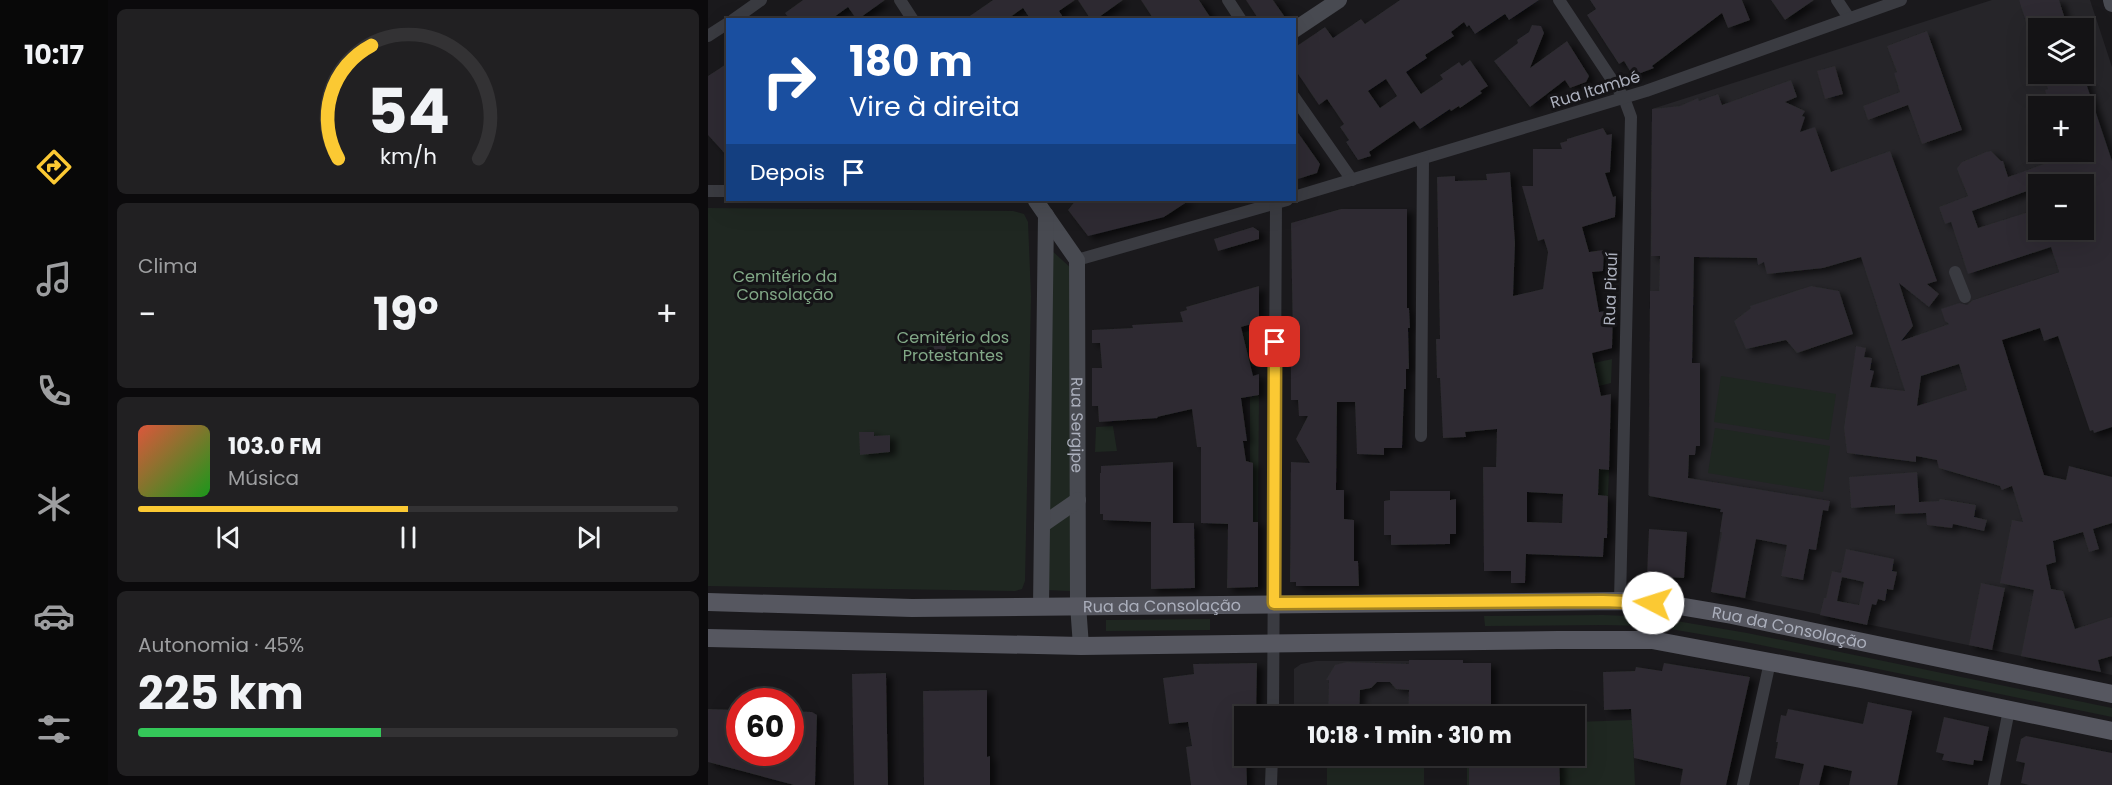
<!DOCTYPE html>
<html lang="pt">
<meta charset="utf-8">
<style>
:root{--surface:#141315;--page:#212022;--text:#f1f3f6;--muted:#9d9ea0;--line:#333234;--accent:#fbc933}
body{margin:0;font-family:Poppins,sans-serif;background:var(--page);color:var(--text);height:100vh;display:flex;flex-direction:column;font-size:22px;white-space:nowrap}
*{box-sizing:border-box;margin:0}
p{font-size:20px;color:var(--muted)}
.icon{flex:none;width:33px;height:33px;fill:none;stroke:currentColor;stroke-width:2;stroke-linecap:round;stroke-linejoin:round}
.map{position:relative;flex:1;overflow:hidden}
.drawer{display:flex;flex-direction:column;gap:9px;padding:9px;background:#0b0a0c;width:600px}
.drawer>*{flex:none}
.banner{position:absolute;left:18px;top:18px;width:570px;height:183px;border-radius:0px;box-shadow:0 6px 24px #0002,0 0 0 2px var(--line);background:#1a4fa0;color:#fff;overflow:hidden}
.controls{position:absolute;left:1320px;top:18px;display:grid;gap:12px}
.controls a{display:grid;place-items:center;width:66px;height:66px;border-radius:0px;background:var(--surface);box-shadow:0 6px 24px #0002,0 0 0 2px var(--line);font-size:30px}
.speed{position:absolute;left:18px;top:688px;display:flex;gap:12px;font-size:30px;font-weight:700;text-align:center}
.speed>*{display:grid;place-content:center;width:78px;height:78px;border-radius:50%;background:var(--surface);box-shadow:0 6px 24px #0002,0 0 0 2px var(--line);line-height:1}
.speed .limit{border:9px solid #d22;background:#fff;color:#111}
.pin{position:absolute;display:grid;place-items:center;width:51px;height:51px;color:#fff;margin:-26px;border-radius:12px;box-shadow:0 3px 9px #0006}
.me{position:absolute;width:66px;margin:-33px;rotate:275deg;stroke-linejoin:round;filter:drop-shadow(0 0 4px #0008)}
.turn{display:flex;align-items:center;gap:21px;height:126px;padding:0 24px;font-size:27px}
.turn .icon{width:78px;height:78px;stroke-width:2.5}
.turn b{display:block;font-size:42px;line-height:51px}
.then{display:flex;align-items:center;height:57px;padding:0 24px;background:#0003;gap:12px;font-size:22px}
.big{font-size:45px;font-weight:700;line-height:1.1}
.drawer .card{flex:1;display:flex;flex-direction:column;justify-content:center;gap:9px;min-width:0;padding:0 21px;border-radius:9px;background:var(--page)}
.drawer .dial{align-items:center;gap:0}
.dial svg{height:156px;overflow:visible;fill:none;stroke:var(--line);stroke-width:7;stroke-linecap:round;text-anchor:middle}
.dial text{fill:var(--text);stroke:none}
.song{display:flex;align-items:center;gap:18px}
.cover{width:72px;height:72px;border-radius:9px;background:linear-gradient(135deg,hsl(10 70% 55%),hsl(120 70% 35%))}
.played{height:6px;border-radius:3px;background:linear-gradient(90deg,var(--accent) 50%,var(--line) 50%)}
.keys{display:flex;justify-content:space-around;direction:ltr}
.heat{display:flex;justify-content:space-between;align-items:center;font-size:33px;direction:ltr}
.charge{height:9px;border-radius:4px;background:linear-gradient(90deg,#34c759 45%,var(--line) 0)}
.trip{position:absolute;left:526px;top:706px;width:351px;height:60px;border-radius:0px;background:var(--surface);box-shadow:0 6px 24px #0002,0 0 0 2px var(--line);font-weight:700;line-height:60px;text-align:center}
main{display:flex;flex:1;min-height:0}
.dock{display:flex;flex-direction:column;width:108px;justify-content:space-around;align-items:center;background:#080808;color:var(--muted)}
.dock .icon{width:42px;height:42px}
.dock .active{color:var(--accent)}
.dock b{font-size:27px;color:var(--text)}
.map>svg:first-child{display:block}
</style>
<main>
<nav class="dock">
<b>10:17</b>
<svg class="icon active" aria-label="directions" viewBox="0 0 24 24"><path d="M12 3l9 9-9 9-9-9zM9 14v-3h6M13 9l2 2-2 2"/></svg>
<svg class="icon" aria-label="music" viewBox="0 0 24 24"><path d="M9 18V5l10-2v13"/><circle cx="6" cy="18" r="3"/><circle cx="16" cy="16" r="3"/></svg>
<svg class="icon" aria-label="phone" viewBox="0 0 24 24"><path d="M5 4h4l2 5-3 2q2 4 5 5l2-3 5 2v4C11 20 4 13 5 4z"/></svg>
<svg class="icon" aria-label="climate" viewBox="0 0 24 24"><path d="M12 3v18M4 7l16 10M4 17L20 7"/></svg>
<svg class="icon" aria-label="car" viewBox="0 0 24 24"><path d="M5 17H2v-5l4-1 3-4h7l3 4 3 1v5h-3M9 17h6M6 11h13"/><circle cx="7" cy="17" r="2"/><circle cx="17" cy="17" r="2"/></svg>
<svg class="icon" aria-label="filters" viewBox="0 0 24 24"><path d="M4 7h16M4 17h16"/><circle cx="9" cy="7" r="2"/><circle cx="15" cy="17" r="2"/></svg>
</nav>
<section class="drawer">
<div class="card dial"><svg viewBox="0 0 100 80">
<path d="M14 69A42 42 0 1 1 86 69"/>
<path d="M14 69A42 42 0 0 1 31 11" stroke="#fbc933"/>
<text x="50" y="56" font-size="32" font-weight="700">54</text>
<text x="50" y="72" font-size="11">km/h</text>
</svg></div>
<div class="card"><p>Clima</p>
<div class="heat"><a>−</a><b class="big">19°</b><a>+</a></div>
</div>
<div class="card">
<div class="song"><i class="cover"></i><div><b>103.0 FM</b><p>Música</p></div></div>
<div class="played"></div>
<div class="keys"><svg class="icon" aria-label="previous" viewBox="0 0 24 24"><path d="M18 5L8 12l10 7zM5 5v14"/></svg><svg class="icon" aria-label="pause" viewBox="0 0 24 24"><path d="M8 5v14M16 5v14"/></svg><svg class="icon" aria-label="next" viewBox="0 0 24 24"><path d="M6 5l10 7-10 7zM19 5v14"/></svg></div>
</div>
<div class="card"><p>Autonomia · 45%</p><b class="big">225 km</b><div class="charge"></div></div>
</section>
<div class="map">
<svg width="1404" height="785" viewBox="0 0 1404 785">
<defs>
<filter id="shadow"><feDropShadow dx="6" dy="3.5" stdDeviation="3" flood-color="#0009"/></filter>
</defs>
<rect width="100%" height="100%" fill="#1a191c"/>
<g fill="#262529" fill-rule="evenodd">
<path d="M1284 0H1382L1404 67V239L1347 258 1351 272 1265 300 1326 492 1404 512V675L1003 592 1015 513 1012 512V509L940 495 944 109ZM1330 28H1376V74H1330ZM1330 106H1376V152H1330ZM1330 184H1376V230H1330Z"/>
<polygon points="608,661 730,661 729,717 586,717 586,669 593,664"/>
</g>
<g fill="#1f2721">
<polygon points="0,208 305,211 316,214 320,222 323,296 317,581 314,589 307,591 0,586"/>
<polygon points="343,250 364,269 363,501 337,519"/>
<polygon points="551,328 551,365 543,367 534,333"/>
<polygon points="904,359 903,383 891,386 886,363"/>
<polygon points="1013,376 1128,394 1121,440 1006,422"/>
<polygon points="551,395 550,522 542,522 542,397"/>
<polygon points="405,426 409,451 387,452 388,427"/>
<polygon points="1007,428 1122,446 1115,492 1000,473"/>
<polygon points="891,469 901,470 900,496 890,495"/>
<polygon points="363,507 363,591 337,590 338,526"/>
<polygon points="895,615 945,617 1039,633 1404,708 1404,717 1038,642 945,626 895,625 777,626 776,616"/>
<polygon points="502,619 502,630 398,631 398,620"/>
<polygon points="924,720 927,785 759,785 759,756 867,756 867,722"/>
<polygon points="619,765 716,768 716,785 619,785"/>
</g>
<g fill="#2d2c30" fill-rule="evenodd" filter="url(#shadow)">
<polygon points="95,0 177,0 149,20 140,7 122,20 82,20 77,13"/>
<polygon points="285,0 367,0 351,11 357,20 323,20 315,8 298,20 256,20"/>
<polygon points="370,0 415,0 387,20 383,20"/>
<polygon points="433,0 491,0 504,20 446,20"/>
<polygon points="538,0 565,0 579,20 551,20"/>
<path d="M692 0H831L801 20 797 14 767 34 761 25 759 27 756 22 743 32 746 36 717 55 719 58 698 72 713 94 735 79 732 75 741 69 751 62 754 66 762 60 780 86 772 91 774 93 752 108 751 106 743 111 742 109 712 129 706 121 661 152 663 156 650 160 638 142 641 140 632 127 636 124 619 99 611 105 586 68V48L617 27 625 38 653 19 657 24ZM678 79 689 96 672 108 660 91Z"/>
<polygon points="882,0 1034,0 1042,20 1020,28 1014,13 944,66 946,68 925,76 916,61 911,64 879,15 888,9"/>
<polygon points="1063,0 1106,0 1077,20"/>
<polygon points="1311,0 1351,0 1360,28 1330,28 1330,52 1328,53"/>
<polygon points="824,25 833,26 836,33 822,68 859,41 881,76 878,82 862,88 857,80 822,107 786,61 810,43 809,40 821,32"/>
<polygon points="1219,31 1254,130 1214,144 1200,105 1160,120 1155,106 1192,92 1186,73 1189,72 1179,46"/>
<polygon points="20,63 20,157 0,135 0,76"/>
<polygon points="1127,66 1135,94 1117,99 1109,71"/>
<path d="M1335 74H1375L1404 161V427L1386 433 1385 430 1382 431 1350 336 1336 341 1332 328 1294 340 1336 475 1358 480 1361 466 1404 477V523L1385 529 1391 549 1381 552 1375 532 1345 541 1348 562 1338 565 1343 589 1355 591 1367 629 1404 617V656L1390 660 1393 672 1313 656 1326 590 1292 583 1304 520 1315 522 1304 486 1294 490 1292 486 1231 468 1229 460 1208 456V462L1139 453 1136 428 1148 346 1158 348 1156 357 1164 358 1162 370 1166 371 1162 387 1197 391 1153 257 1115 268 1059 274 1056 262 1050 265 1049 258 986 257 984 363H992V446H988L987 455H981L980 478 1122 501 1120 511 1115 510 1108 550 1101 549 1095 580 1073 576 1079 545 1048 539 1037 598 1003 592 1014 532H1012L1015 512H1012L1013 509 941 496 942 291H951L952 256H943L944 109 972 106 990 98 991 101 1010 94 1014 105 1083 80 1089 97 1077 102 1097 111 1094 116 1097 117 1092 132 1107 127 1123 172 1182 151 1229 281 1219 284 1231 294 1221 307 1191 283 1205 326 1193 341 1241 324 1237 321 1233 309 1251 303 1259 305 1265 300 1351 272 1343 247 1260 274 1243 222 1237 224 1231 207 1260 196 1249 169 1250 167 1254 162 1278 152 1283 151 1293 161H1295L1300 177 1358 156 1356 152H1376V106H1342L1337 90 1340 89ZM1364 175 1366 181 1376 178V230H1330V209L1270 228 1264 211 1330 187V184H1337ZM1251 364 1259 390 1209 406 1213 376Z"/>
<polygon points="586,127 612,164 609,173 590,179 586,173"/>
<path d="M895 128 899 135 904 134 902 172 897 173 905 197 908 196 907 217 874 227 881 252 896 250 895 271 884 272 891 312 905 310 904 348 884 353 893 396 903 394 901 470 891 469 890 495 900 496 899 538H896L895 557 818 554 817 583H803V571H776L775 467H788L789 429 757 432 758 437 735 438 732 378H729L728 339H732L729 177 747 176V181L779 180 778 174 802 172 807 243 805 296 835 289 840 252 836 239 830 241 814 186H825V149H854L852 143 859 141V139ZM819 492 855 494 854 523 819 522Z"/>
<polygon points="368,200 482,200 456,217 380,236 360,210"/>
<polygon points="633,209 699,209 699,308 701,308 702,328 700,328 701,369 698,369 698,389 696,389 694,448 676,448 676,455 649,454 647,402 629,402 628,490 636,490 636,519 646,520 646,561 650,561 651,586 588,586 588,582 582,582 583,462 602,463 588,439 600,416 591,416 590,400 583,400 583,344 585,344 583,223"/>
<polygon points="545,227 551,231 551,239 510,251 506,239"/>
<polygon points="551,286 551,322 533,327 545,376 551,374 551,395 533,398 539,441 535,441 538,461 545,463 545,522 550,522 550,587 519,588 520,524 493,523 493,447 489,447 484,409 449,417 450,418 391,422 390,406 384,406 384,368 394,368 392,343 384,343 384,330 425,328 424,325 475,322 472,312 479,310 478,307"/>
<polygon points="1103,286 1131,291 1145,334 1089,353 1078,340 1038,349 1026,321 1043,308 1042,306"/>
<polygon points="226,345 238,346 237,361 225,360"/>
<polygon points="151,432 166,432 166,436 182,435 182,452 152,455"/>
<polygon points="465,462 465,523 486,523 487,588 443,589 443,522 395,520 395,514 392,514 392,473 393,473 393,466"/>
<polygon points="1209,472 1211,502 1231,501 1232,499 1268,505 1266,517 1279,520 1276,531 1245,524 1244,528 1219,525 1218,513 1187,514 1187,505 1143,508 1141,477"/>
<polygon points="682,491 742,491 742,500 748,499 748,534 742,534 742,544 683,545 683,535 676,535 676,501 682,500"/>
<polygon points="941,529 979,532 976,578 939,576"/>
<path d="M1138 549 1186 559 1184 571 1189 572 1185 590 1179 589 1177 601 1170 599 1168 605 1164 604 1159 625 1112 615 1116 598H1118L1124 571 1133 573ZM1134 577 1156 582 1151 605 1129 601Z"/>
<polygon points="1273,583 1297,588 1284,650 1261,645"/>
<polygon points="701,660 755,660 755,663 783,663 783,717 762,717 762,715 700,717 701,690 688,689 682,682 669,682 663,688 652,690 651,717 620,717 621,680 618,680 627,665 639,662 701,664"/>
<polygon points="549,663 548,717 537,717 539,785 483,785 478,747 484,746 480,722 461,724 455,678 486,674 485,664"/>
<polygon points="956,663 1042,677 1018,785 972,785 975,769 926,758 923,709 896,710 895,672 927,671 928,667 954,671"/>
<polygon points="178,673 180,785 146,785 144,674"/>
<polygon points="279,690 279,757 282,756 282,785 216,785 215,691"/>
<polygon points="1160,702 1204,711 1189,785 1141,785 1144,771 1116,765 1111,785 1091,785 1096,764 1067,758 1070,742 1068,742 1073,715 1078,716 1080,709 1155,724"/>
<polygon points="0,709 32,710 32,753 82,753 82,711 104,712 109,715 107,785 86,785 0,762"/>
<polygon points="1236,717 1281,727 1274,761 1266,760 1265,765 1234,760 1236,754 1228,752"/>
<polygon points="1318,736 1404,753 1404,785 1321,785 1313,783 1317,763 1308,761 1313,739"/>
<polygon points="761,756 851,756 852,785 761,785"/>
</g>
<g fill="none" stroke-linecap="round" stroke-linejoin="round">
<g stroke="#3a3b41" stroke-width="12">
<polyline points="192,0 205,20"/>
<polyline points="520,0 533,20"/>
<polyline points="851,0 916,98 923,117 912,601"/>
<polyline points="1129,0 1141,18"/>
<polyline points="25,20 53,0"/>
<polyline points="0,36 20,23"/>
<polyline points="586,97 644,180"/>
<polyline points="0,191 20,191"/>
<polyline points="586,197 938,91 1193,0"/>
<polyline points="369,260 579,200"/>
<polyline points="1247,272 1257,297"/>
<polyline points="713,436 715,159"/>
<polyline points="565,717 568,203"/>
<polyline points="563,785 564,756"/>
<polyline points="1035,785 1062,662"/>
<polyline points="1286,785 1301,710"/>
</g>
<g stroke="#484a51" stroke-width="16">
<polyline points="1403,0 1404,4"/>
<polyline points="586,30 631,0"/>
<path id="s1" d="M331 200 328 201 369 260 370 605 373 646"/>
<polyline points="334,525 370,500"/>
<polyline points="333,606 338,215"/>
</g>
<g stroke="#565760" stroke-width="18">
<path id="s2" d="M0 602 204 608 912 601 971 606 1024 615 1404 694"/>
<polyline points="0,638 373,646 850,640 944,640 1153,679 1404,731"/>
</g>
</g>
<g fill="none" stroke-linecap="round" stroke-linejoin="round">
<defs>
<polyline id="route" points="567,342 566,603 895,601 945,603"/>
</defs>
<use href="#route" stroke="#a38321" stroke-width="15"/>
<use href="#route" stroke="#fbc933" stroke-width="10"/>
</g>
<g text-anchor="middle" stroke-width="6" stroke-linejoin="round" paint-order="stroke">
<g font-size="16" fill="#abafbc" stroke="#151417">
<text transform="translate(887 89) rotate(-17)" y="6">Rua Itambé</text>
<text transform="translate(902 289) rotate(-88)" y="6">Rua Piauí</text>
<text dy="6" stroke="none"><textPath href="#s1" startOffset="240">Rua Sergipe</textPath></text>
<text dy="6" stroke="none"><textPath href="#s2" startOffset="454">Rua da Consolação</textPath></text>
<text dy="6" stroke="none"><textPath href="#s2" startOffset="1084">Rua da Consolação</textPath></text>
</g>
<g font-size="16" fill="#82a887" stroke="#151417">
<text x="77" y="282">Cemitério da<tspan x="77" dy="18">Consolação</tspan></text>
<text x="245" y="343">Cemitério dos<tspan x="245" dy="18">Protestantes</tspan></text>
</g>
</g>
</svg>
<div class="controls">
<a><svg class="icon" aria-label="layers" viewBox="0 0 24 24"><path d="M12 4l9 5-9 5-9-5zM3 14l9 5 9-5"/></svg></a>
<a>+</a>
<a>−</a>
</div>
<div class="speed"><div class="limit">60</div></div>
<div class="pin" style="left:567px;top:342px;background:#d93025"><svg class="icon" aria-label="arrive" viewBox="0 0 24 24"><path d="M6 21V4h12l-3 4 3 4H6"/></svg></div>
<svg class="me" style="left:945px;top:603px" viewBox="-20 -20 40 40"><circle r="19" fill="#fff"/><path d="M0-13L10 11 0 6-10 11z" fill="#fbc933"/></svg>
<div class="trip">10:18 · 1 min · 310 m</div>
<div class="banner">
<div class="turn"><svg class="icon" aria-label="right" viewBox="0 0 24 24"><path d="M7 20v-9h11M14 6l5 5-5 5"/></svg><div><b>180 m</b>Vire à direita</div></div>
<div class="then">Depois<svg class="icon" aria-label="arrive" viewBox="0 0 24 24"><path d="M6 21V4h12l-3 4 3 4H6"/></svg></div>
</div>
</div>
</main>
